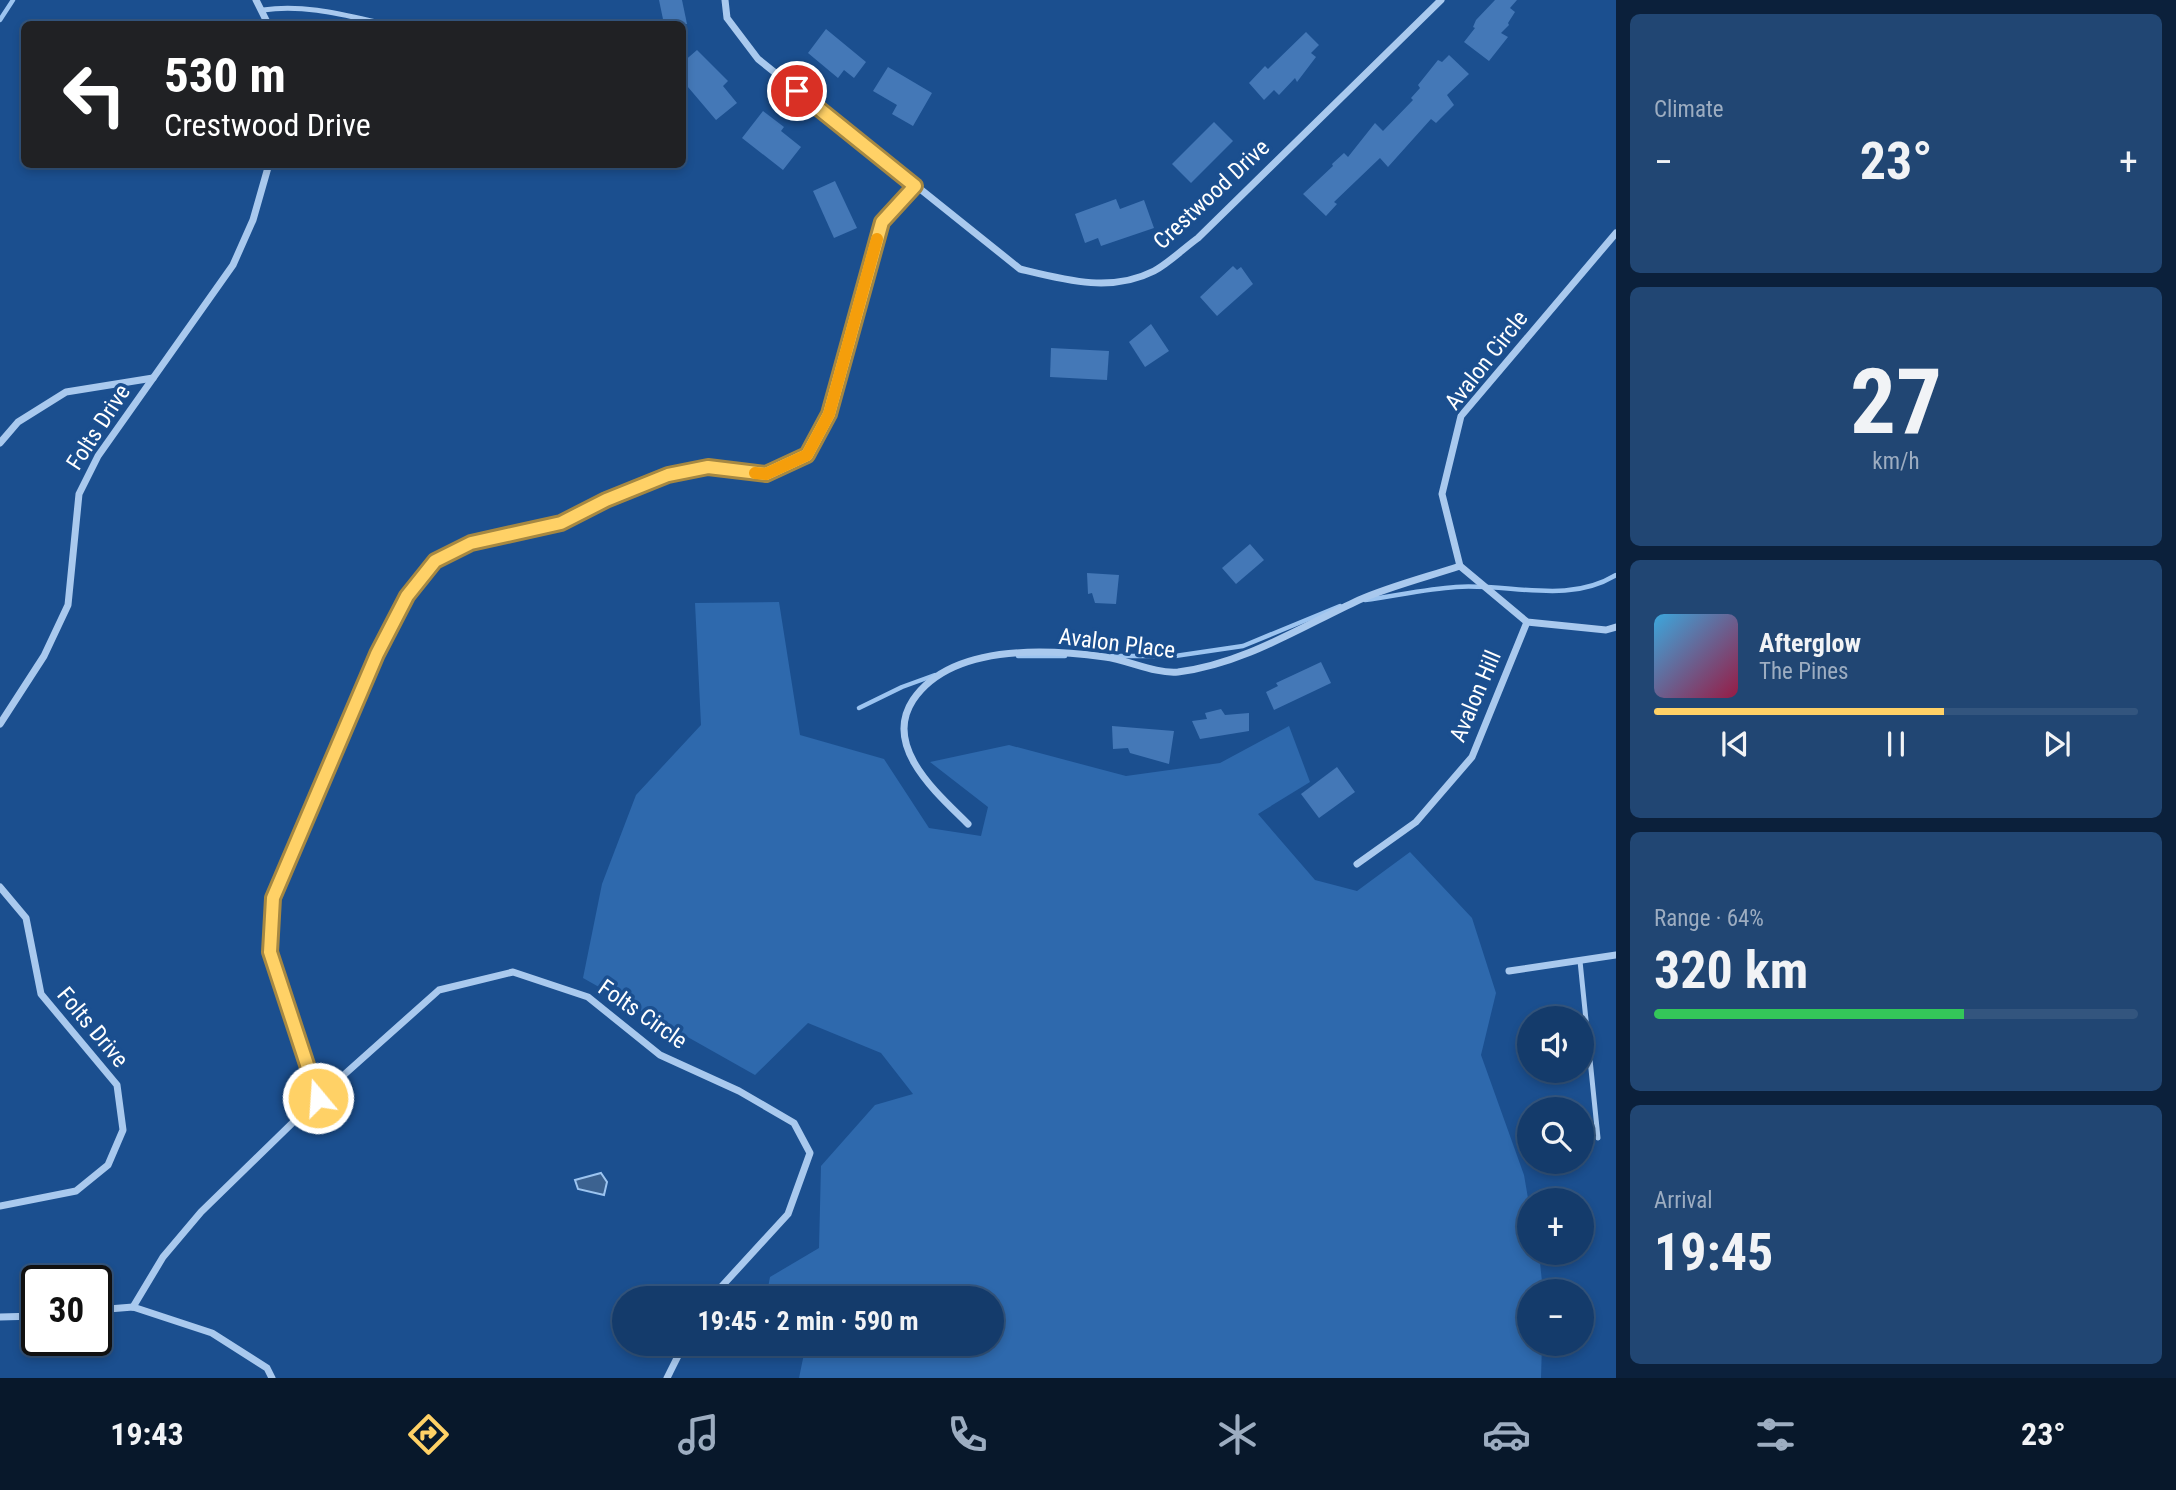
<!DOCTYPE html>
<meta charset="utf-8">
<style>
:root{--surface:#143b6b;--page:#214673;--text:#f1f3f6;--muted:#9dadc1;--line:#33557e;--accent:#ffd166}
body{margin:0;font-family:"Roboto Condensed",sans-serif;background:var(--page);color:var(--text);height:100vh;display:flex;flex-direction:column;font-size:26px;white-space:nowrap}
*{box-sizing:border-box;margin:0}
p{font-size:23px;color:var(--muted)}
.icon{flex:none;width:38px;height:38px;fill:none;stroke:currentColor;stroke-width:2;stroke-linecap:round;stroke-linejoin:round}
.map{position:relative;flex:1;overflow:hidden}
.details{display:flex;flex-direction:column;gap:14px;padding:14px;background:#0b203b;width:560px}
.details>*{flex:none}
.banner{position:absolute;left:21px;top:21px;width:665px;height:147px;border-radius:10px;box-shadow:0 4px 10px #0003,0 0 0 2px var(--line);background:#202124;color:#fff;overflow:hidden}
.controls{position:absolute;left:1517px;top:1006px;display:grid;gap:14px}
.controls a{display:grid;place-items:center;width:77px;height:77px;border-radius:50%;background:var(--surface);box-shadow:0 4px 10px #0003,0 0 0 2px var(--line);font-size:35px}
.speed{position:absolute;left:21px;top:1265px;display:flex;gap:14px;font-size:35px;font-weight:700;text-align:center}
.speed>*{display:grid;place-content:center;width:91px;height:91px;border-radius:50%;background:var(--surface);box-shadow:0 4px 10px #0003,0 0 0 2px var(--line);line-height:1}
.speed .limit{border:4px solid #111;border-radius:10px;background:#fff;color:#111}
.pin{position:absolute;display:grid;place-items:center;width:60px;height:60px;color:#fff;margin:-30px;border:4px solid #fff;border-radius:50%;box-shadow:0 2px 7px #0007}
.me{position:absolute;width:77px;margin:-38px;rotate:342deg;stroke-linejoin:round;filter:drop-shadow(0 0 5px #0008)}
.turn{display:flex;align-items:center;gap:24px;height:147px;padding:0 28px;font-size:32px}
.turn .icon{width:91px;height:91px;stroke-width:2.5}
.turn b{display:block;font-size:49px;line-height:60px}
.big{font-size:52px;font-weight:700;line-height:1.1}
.details .card{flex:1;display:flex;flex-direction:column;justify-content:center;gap:10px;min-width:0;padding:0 24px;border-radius:10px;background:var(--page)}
.details .dial{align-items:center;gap:0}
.dial b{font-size:91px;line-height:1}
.song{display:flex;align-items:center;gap:21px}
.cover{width:84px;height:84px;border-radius:10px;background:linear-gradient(135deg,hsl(200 70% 55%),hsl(340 70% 35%))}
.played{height:7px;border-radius:4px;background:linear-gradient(90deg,var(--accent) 60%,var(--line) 60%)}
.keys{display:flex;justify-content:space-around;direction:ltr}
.heat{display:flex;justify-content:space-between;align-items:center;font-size:38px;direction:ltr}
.charge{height:10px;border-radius:5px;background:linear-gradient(90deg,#34c759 64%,var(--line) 0)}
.trip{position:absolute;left:612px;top:1286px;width:392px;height:70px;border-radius:35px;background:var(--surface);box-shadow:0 4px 10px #0003,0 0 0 2px var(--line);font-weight:700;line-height:70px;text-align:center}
.dock{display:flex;height:112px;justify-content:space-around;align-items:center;background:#08182b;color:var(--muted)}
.dock .icon{width:49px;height:49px}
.dock .selected{color:var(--accent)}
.dock b{font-size:32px;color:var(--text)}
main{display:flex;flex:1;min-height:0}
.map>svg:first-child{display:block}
</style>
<main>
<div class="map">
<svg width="1616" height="1378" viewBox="0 0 1616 1378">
<rect width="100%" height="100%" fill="#1b4f8f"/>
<polygon fill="#2e69ad" points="779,602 800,735 884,759 929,828 981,836 988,807 930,762 1009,745 1126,776 1220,763 1289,726 1310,782 1258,814 1315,880 1357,891 1410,852 1472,918 1496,993 1481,1055 1524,1175 1529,1204 1530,1253 1539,1253 1543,1291 1530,1292 1530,1344 1542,1344 1541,1378 799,1378 806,1344 992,1344 992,1298 766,1298 770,1277 819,1248 821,1166 875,1105 913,1094 881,1053 808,1023 755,1075 583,978 602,884 636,795 701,725 695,603"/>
<polygon fill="#3c6290" stroke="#9cc4f0" stroke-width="2" points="601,1173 607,1182 604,1195 578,1189 575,1180"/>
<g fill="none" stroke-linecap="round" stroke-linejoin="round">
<g stroke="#9cc4f0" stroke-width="4.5">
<polyline points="0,20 13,0"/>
<path d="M1365 600C1395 596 1426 589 1456 587 1510 583 1567 605 1616 575"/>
<polyline points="1018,656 1065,656"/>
<polyline points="1112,656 1175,656 1243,646 1340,606"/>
<polyline points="859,708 902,687 935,675"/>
</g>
</g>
<g fill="#4478b7">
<polygon points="659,0 682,0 687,24 664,24"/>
<polygon points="1495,0 1517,0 1510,8 1515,12 1508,23 1509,25 1501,33 1508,37 1489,61 1464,42 1475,28 1473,27 1476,20"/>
<polygon points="826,29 866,62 854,78 844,70 838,78 808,53"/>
<polygon points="1306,32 1319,45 1311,53 1316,57 1297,82 1295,78 1279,95 1274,90 1264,100 1249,83 1265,66 1268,69"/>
<polygon points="697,50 728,81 723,86 737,103 716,120 682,80 682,63"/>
<polygon points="1449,55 1469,74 1447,95 1454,105 1436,123 1431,119 1388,167 1380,158 1334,202 1337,204 1326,216 1303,194 1333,166 1332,164 1344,153 1348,157 1375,123 1383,131 1413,100 1411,98 1420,88 1418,85 1438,60 1442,62"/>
<polygon points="888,67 932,93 913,126 892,114 897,105 873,91"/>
<polygon points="763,111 784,127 781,131 801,147 783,170 742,138"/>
<polygon points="1214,122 1233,141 1191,183 1172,164"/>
<polygon points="835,181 857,228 834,238 813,191"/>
<polygon points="1116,199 1120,209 1144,200 1154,228 1101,246 1098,238 1085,243 1075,214"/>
<polygon points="1233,266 1237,270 1241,267 1253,284 1217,316 1200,297"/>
<polygon points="1151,324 1169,351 1145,367 1129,342"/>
<polygon points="1051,348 1109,351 1107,380 1050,377"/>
<polygon points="1250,544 1264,560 1236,584 1222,568"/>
<polygon points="1087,573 1119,575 1116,604 1095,603 1092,593 1088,594"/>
<polygon points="1321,662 1331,683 1274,710 1266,692 1278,686 1276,683"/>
<polygon points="1221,709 1225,715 1249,713 1249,731 1200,739 1192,721 1207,719 1205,713"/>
<polygon points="1112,726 1174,731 1169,764 1130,753 1128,748 1113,749"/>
<polygon points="1337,767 1355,792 1319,818 1301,794"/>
</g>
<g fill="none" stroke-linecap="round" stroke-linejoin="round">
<g stroke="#a9c9ee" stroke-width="5">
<path d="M263 10C305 4 344 15 385 24"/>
<polyline points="1580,961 1598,1138"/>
</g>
<g stroke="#a9c9ee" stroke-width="7">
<polyline points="256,0 268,24"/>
<path d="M725 0 727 18 758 59 1020 269C1065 280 1111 293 1154 271 1169 263 1184 248 1198 238L1441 0"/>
<polyline points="1616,233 1461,416 1442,494 1460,566 1527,622 1606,630 1616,627"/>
<polyline points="0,443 18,422 66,392 153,378"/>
<polyline points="0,724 44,656 68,605 79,494 98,456 233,265 253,220 269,164"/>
<path d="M968 824C938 794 882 747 913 700 951 644 1046 649 1105 657 1128 660 1155 674 1178 672 1243 664 1301 627 1359 600 1391 586 1427 577 1460 566"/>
<polyline points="1357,864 1416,822 1472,757 1527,622"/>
<polyline points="0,887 26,918 41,994 117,1085 123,1130 108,1165 76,1191 0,1206"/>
<polyline points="1509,971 1616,955"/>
<polyline points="318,1098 270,952 273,898 377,654 407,596 434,560 471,543 561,523 606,500 668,475 708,467 766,474 807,455 829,413 882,222 915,186"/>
<polyline points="133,1307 163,1257 201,1212 318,1098 439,990 513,972 588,997 660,1055 739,1091 794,1123 810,1153 788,1214 711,1298"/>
<polyline points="96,1310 133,1307 212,1333 267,1368 272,1378"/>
<polyline points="0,1317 37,1316"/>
<polyline points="667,1378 684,1344"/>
</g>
</g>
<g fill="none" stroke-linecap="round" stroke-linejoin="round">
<defs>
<polyline id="route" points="318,1098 270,952 273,898 377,654 407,596 435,561 471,543 561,523 606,500 668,475 708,467 766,474 807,455 829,414 882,222 915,186 797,91"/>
</defs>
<use href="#route" stroke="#a68842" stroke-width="18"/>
<use href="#route" stroke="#ffd166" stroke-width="12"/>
<polyline stroke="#f59e0b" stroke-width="12" points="755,473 766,474 807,455 829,414 877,239"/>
</g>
<g text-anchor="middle" stroke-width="7" stroke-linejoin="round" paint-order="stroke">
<g font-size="23" fill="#fff" stroke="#1b4f8f">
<text transform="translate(1211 194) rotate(-43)" y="8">Crestwood Drive</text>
<text transform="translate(1486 360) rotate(-52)" y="8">Avalon Circle</text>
<text transform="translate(98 427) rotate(-57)" y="8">Folts Drive</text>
<text transform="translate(1117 643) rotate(7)" y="8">Avalon Place</text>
<text transform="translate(1475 696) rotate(-67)" y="8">Avalon Hill</text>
<text transform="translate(643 1014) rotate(35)" y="8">Folts Circle</text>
<text transform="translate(93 1027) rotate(50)" y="8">Folts Drive</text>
</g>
</g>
</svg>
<div class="controls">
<a><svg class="icon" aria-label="sound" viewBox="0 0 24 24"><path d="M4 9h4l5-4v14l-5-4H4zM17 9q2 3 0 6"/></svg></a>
<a><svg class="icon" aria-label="search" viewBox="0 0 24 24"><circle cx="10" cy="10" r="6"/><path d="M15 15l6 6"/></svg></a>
<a>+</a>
<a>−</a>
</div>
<div class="speed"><div class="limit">30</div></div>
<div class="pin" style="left:797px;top:91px;background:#d93025"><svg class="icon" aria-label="arrive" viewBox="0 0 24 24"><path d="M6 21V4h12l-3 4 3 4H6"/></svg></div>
<svg class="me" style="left:318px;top:1098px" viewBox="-20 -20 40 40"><circle r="17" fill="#ffd166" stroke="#fff" stroke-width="3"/><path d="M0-11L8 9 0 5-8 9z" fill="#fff"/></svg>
<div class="trip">19:45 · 2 min · 590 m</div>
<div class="banner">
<div class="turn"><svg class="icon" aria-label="left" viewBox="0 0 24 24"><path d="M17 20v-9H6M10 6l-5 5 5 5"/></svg><div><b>530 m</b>Crestwood Drive</div></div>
</div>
</div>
<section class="details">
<div class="card"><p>Climate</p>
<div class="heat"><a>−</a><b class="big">23°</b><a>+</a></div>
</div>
<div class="card dial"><b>27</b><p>km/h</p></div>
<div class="card">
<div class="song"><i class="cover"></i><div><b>Afterglow</b><p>The Pines</p></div></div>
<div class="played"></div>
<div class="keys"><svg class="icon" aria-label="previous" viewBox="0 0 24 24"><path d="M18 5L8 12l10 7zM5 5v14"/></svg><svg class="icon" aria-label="pause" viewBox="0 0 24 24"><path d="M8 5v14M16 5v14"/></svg><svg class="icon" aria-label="next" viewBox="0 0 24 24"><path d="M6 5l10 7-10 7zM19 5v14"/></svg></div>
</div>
<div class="card"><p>Range · 64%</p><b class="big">320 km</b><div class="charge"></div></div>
<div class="card"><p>Arrival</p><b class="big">19:45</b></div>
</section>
</main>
<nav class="dock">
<b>19:43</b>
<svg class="icon selected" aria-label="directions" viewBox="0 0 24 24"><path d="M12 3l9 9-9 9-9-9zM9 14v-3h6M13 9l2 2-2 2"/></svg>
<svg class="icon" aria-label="music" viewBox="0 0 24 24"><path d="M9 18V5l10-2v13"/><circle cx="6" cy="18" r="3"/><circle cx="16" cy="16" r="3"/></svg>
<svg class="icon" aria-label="phone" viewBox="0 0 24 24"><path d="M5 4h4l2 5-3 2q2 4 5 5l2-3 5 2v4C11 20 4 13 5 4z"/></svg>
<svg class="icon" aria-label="climate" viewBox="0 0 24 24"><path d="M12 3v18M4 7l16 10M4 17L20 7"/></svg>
<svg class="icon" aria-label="car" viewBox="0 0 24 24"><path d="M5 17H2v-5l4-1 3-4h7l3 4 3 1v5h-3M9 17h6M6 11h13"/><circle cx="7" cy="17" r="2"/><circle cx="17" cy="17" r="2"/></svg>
<svg class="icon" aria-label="filters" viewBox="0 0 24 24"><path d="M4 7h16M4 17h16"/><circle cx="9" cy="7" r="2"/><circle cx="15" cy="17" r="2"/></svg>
<b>23°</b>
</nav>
